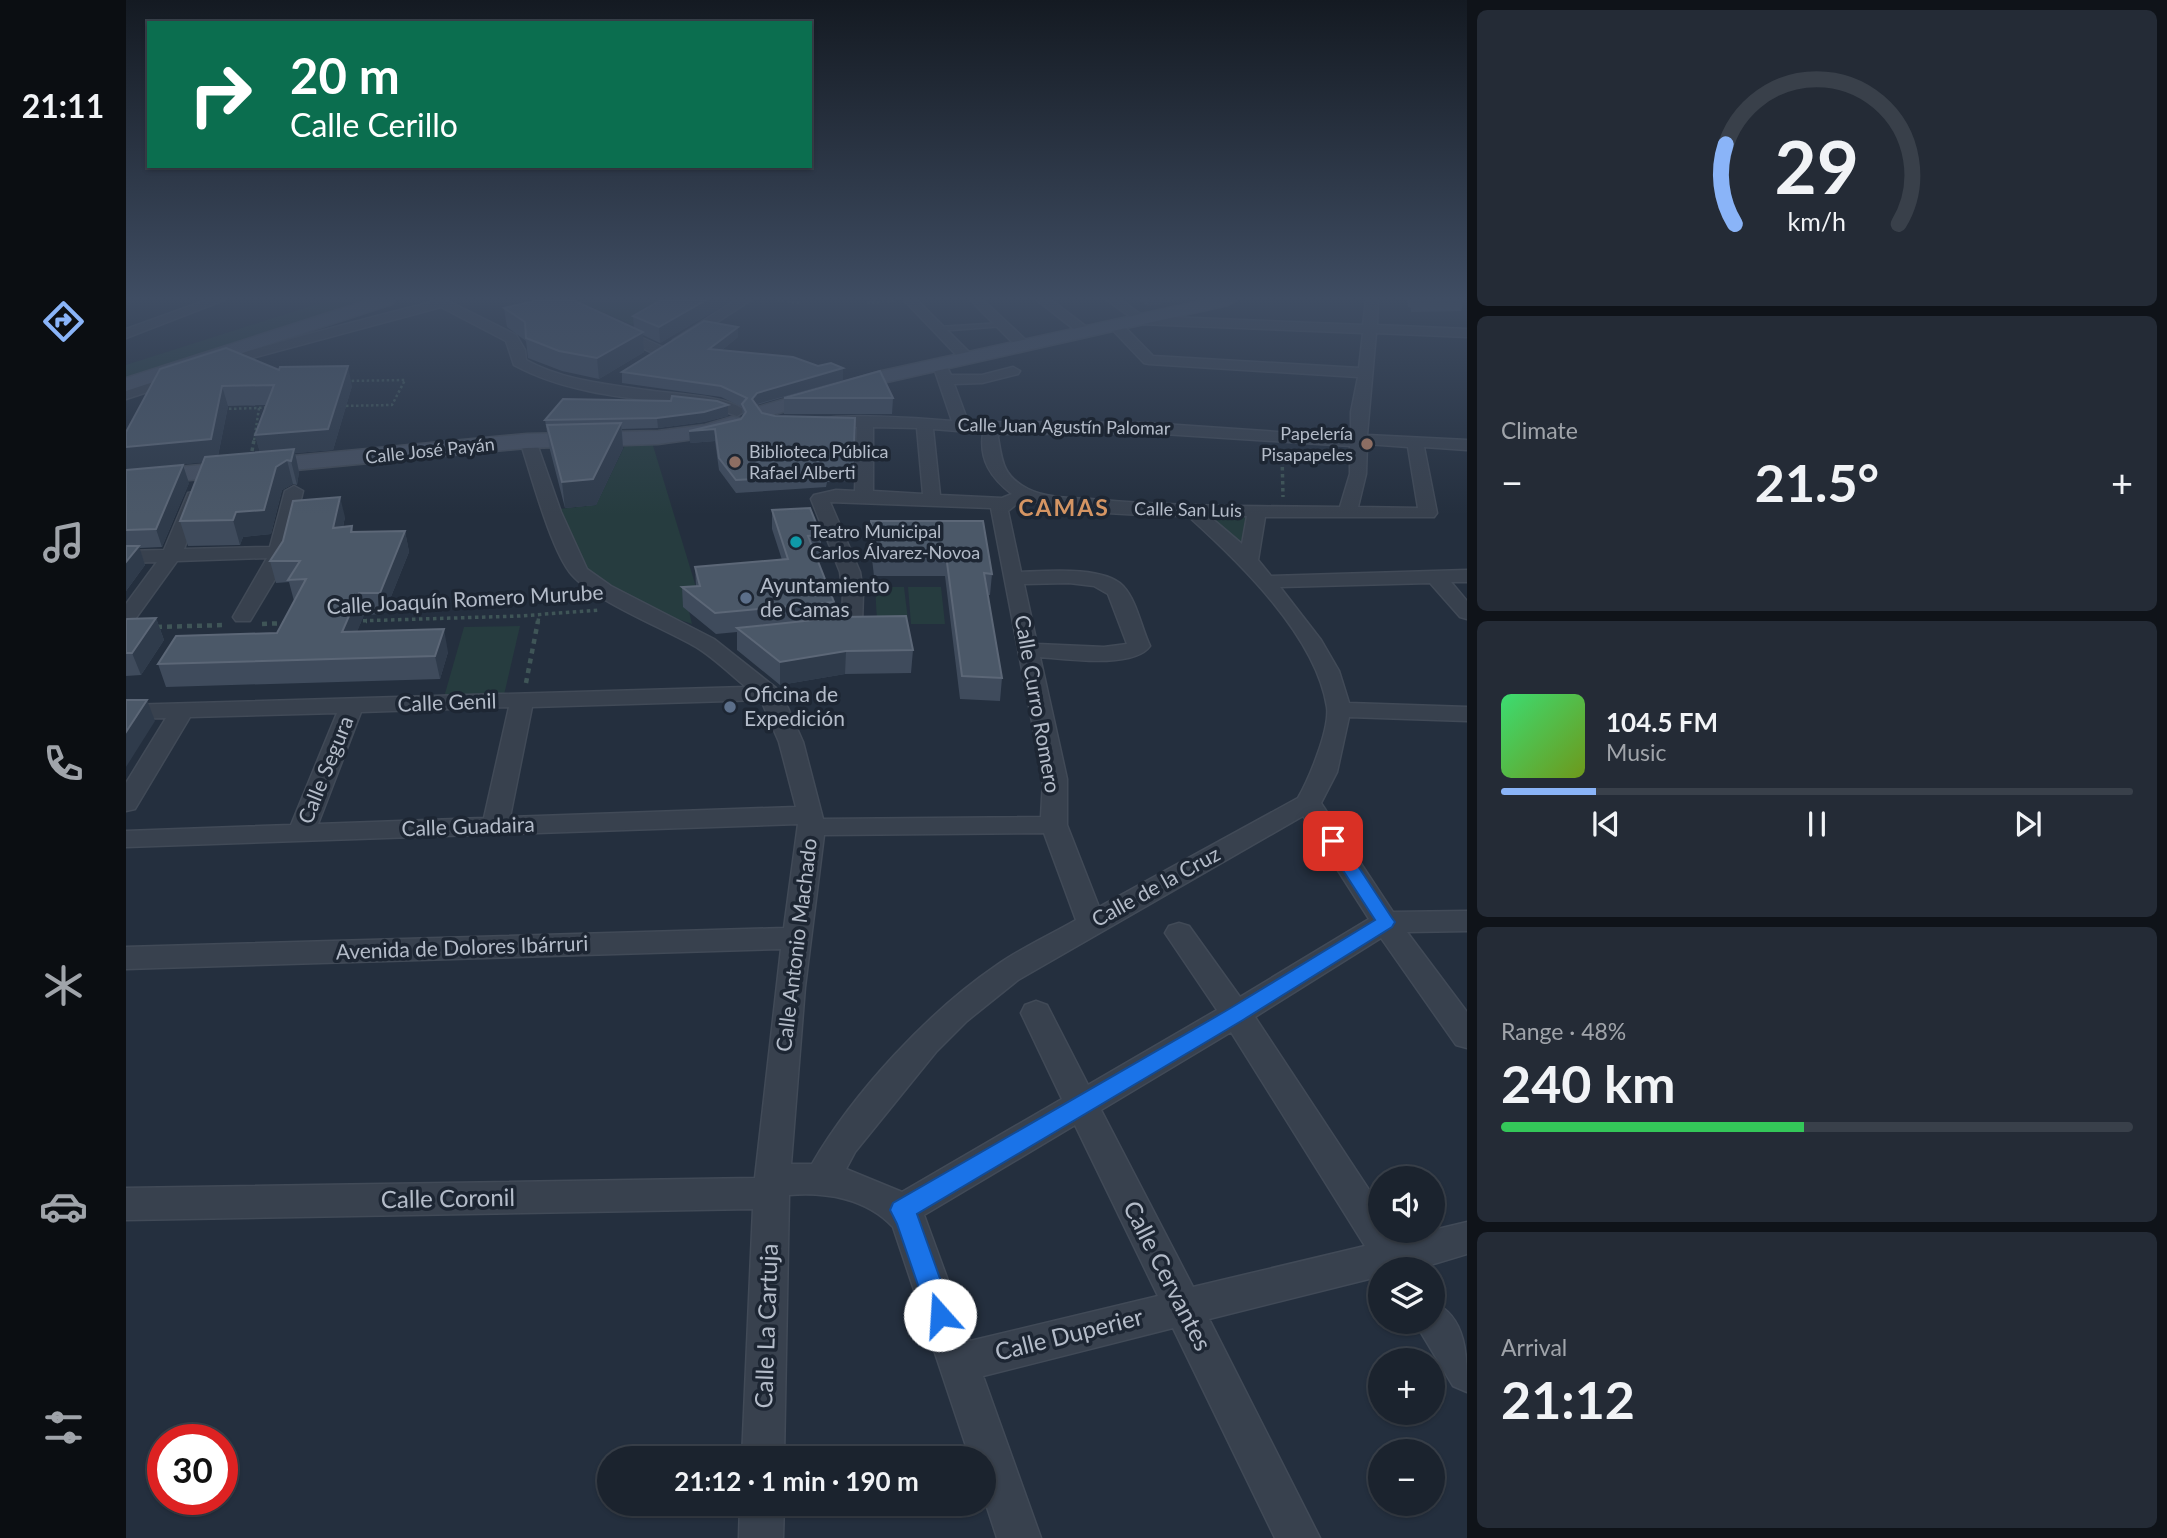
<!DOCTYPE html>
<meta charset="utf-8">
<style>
:root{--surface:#1b232e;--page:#242b36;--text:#f1f3f6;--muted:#a0a4aa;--line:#39404a;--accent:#8ab4f8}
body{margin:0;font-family:Lato,sans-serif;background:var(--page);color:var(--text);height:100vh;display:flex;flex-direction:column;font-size:26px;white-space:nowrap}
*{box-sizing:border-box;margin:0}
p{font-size:23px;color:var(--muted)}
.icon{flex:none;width:38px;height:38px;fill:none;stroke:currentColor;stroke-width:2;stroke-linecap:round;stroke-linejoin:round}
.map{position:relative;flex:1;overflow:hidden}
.sheet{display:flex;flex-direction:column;gap:10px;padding:10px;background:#0f1319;width:700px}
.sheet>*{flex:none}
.guide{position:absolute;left:21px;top:21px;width:665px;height:147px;border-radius:0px;box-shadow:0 2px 5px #0004,0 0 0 2px var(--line);background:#0b6e4f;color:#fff;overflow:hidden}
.buttons{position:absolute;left:1242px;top:1166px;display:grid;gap:14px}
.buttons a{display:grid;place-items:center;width:77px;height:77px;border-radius:50%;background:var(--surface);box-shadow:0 2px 5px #0004,0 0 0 2px var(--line);font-size:35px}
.speed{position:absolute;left:21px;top:1424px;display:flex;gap:14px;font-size:35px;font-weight:700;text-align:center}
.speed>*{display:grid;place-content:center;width:91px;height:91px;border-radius:50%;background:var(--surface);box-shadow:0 2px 5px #0004,0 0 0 2px var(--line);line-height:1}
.speed .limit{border:10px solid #d22;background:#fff;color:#111}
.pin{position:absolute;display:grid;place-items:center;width:60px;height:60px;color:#fff;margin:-30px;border-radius:14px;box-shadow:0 4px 10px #0006}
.me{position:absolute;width:77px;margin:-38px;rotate:341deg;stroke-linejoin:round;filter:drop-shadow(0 0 5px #0008)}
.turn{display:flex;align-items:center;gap:24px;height:147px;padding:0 28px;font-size:32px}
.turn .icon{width:91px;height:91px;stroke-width:2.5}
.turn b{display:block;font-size:49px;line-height:60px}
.big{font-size:52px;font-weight:700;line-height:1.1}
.sheet .card{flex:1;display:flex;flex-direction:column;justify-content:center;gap:10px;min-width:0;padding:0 24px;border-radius:10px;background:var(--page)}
.sheet .dial{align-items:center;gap:0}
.dial svg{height:182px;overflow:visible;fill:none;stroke:var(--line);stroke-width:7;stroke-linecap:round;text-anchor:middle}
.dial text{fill:var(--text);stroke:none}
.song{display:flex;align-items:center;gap:21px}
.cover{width:84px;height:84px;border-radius:10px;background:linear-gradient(135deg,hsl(140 70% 55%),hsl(80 70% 35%))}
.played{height:7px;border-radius:4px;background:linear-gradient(90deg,var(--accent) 15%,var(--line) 15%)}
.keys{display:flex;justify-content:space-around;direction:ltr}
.heat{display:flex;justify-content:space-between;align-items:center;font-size:38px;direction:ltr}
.charge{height:10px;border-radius:5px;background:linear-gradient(90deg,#34c759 48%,var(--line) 0)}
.trip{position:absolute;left:471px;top:1446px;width:399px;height:70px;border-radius:35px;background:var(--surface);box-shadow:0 2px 5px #0004,0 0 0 2px var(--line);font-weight:700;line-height:70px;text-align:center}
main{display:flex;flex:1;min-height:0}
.tabs{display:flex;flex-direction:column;width:126px;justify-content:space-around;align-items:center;background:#0b0e12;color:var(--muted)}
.tabs .icon{width:49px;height:49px}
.tabs .current{color:var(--accent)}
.tabs b{font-size:32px;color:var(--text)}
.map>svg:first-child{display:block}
</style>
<main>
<nav class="tabs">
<b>21:11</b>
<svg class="icon current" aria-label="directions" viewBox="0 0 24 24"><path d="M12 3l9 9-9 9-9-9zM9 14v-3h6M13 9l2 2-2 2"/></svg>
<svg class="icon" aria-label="music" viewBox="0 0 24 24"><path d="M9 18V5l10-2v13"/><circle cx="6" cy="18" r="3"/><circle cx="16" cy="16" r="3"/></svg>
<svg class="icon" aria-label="phone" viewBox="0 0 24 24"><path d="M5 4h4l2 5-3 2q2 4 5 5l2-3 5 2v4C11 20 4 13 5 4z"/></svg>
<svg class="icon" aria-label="climate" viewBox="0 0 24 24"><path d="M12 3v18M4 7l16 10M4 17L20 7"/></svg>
<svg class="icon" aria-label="car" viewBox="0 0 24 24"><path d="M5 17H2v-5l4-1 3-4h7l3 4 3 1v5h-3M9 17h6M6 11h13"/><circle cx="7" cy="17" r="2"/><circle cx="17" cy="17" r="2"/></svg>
<svg class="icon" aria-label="filters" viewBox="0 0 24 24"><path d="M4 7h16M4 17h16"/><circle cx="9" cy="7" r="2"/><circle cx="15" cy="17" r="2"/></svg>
</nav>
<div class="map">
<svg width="1341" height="1538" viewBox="0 0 1341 1538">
<rect width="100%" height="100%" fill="#242f3e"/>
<g fill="#263c3f">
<polygon points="204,300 252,300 0,381 0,365"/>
<polygon points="449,300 552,300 507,325"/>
<path d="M525 439 570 587 562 607 566 624C534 613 477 593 457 564 446 548 440 526 433 509L470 505 501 441Z"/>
<polygon points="1074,513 1124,514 1118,547"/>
<polygon points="749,587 778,587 782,620 751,620"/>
<polygon points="782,587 815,587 819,624 785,624"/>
<polygon points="394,626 378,695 318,697 338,627"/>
</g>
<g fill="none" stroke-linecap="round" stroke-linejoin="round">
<defs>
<polygon id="lane" points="876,323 878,324 878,326 813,331 810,329 813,327"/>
<g id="street">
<polygon points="81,300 98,300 0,338 0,329"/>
<path d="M305 300H320L390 335 399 350 400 360C436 380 479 384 520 390 543 394 603 395 619 411L611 416 592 409C525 399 448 398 388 365L380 341 315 307 122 359 0 399V390C100 355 203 328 306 302Z"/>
<polygon points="610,300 625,300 559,343 554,344 547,340"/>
<polygon points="778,300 791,300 845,354 845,360 835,360"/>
<polygon points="844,300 857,300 902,342 902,348 892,348"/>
<polygon points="911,300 925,300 966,331 959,335 954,334"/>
<path d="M981 300H995L1017 316 1237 325 1240 300H1252L1251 325 1341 329V337L1250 333 1241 435 1341 440V450L1298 447 1311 513 1308 517H1139L1132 560 1145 576 1341 570V582H1325L1341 601V619L1334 617 1304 583 1154 587 1195 640 1213 671 1223 703 1341 707V721L1223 717 1211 772 1195 803 1267 912 1341 911V931L1281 932 1341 1012V1048L1330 1045 1255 938 1129 1017 1255 1208V1230H1269L1274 1238 1341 1222V1254L1291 1269H1255V1276L1083 1319 1194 1538H1149L1047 1328 857 1376 915 1538H871L858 1498V1458H844L767 1227C740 1198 699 1192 663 1195L658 1458H616L627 1209 0 1220V1188L629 1178 655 949 0 969V947L658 928 672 824 0 847V831L165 825 211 713 64 717 9 809 0 811V783L40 718 0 719V705L620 687C604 674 588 658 570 647 537 628 469 601 446 575 425 551 405 474 394 441L402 436 410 441 435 512 461 569 485 586 588 639 650 688 662 708 677 742 697 819 915 817 917 779 865 508 704 502 734 572 737 593 736 624C727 636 710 640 696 636L692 632 696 628 716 621 717 593 714 572 685 499 688 495 710 490 729 491 731 427H697L689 422C701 411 804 419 826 421L808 368 815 364 820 365 825 375H856L887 367 894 371 892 374 856 383 828 384 842 422 1022 423 1225 437V412L1232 377 1023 364 1018 363 982 325 989 321 994 322 1027 356 1233 368 1237 333 1014 324ZM747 427 791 428 797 494 747 491ZM807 429 857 433C853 460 865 478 886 494L876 498 814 495ZM1022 433 1224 446V474L1214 507C1131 506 1047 507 964 499 944 498 920 498 902 489 877 476 876 462 872 437L873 434ZM1241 444 1282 447 1292 508 1232 507 1240 474ZM897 499C950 514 1007 515 1062 516 1113 562 1190 636 1201 707 1204 729 1183 779 1172 798L973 907 941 825V779L914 657C940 659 1008 669 1024 646 1015 627 1011 601 997 586 978 566 921 571 895 572L882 511ZM1083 516H1121L1116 544ZM943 583 968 586 982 594 1001 644 978 647 911 644 898 584ZM635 700 653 742 670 807 384 817 406 707ZM383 707 358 818 192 824 235 712ZM1177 816 1243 919 1114 997 1063 926 1053 923 1043 926 1039 933 1091 1010 962 1085 921 1005 910 1001 899 1005 895 1013 936 1099 776 1192 720 1169 729 1152 810 1052 841 1021 892 980ZM918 833 950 920C924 935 895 948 871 965 802 1012 728 1092 686 1164H665L679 987 698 835ZM1105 1032 1239 1246 1067 1287 975 1110ZM949 1125 1032 1296 844 1341 798 1215Z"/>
<polygon points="489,326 541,349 543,352 541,355 531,355 484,333 482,330"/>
<polygon points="168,486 177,491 160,561 124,621 110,621 107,617 141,558 51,561 7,622 0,624 0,604 31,562 0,563 0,551 38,550 62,493 68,492 77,497 58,549 144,547 159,491"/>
<path d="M1307 1302C1341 1317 1341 1356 1341 1392L1327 1386 1288 1321H1307Z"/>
<polygon points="614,1503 658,1503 657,1538 613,1538"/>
</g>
<g id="secondary">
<polygon points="243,300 269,300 266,304 0,391 0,378"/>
<polygon points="1079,300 1111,300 1102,305 761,382 639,417 632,415 629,411 632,407 756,371"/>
<polygon points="606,417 614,418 617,423 614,428 583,437 532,444 401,448 0,486 0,472 401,434 532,431 579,425"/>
</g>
</defs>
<use href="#lane" stroke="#414a57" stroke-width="3"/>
<use href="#street" stroke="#414a57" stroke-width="3"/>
<use href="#secondary" stroke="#414a57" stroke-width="3"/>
<g stroke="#3f5557" stroke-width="2.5" stroke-dasharray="2.5 2.5" stroke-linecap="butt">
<polyline points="651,300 674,303"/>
<polyline points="741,303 768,301"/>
<polyline points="215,406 266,405 279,380 220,381"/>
<polyline points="133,408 143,407"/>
<polyline points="98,409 133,408 128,441"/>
</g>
<g stroke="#3f5557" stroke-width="3.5" stroke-dasharray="3.5 3.5" stroke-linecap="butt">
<polyline points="126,451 128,440"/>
<polyline points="1156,453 1157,497"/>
<polyline points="230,621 394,616 473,610"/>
<polyline points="412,622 413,615"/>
</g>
<g stroke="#3f5557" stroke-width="4.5" stroke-dasharray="5 5" stroke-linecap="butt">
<polyline points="230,621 241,621"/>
<polyline points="136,624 162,623"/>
<polyline points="31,627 99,625"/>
<polyline points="400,683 412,621"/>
</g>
<use href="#lane" fill="#38414e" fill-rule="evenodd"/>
<use href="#street" fill="#38414e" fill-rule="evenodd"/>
<use href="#secondary" fill="#465061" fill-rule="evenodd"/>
</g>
<g fill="#3f4b5c" fill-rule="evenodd">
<polygon points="535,300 607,300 534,343 517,335 518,352 473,379 436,371 402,358 400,341 381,327 378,308 508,328 507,316"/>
<polygon points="1013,300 1050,300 1022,306"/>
<polygon points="1281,300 1338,300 1335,311 1285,312 1285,308 1282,307"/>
<polygon points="612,337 596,350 717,380 631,405 636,413 649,416 729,418 727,481 701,482 700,487 610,493 593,470 589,441 564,443 615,419 617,417 616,407 595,397 496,383 496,372"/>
<path d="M34 369 226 386 207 450 169 453 173 472 171 485 167 484 156 490 145 534 117 537 114 545 62 546 54 521 77 462 0 470ZM140 405 129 435 134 452 92 456 102 406Z"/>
<polygon points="754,371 767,398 766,414 658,414 658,398"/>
<polygon points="602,416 578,422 532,428 496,429 497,448 470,505 439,508 424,450 419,420"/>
<polygon points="0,470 63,483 36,547 13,548 19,565 0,591"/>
<polygon points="646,510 695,535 695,554 689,555 708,602 707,618 787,650 785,673 719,674 654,685 611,650 611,632 590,634 557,607 556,587 570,586 569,567 656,560 646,529"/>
<polygon points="219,517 217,527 226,526 227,532 279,531 283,552 258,614 238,615 231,631 322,652 314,679 40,687 32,664 151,633 168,601 163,582 150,583 144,561"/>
<polygon points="745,521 866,574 864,595 862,595 876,678 874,701 834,699 819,576 748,576 744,542"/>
<polygon points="30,618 38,640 15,675 0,676 0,620"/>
</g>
<g fill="#2f3b4b">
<polygon points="580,300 607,300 534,343 533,327"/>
<polygon points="741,300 763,300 741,302"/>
<polygon points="1023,300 1050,300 1022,306"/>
<polygon points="612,327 612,337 583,360 583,349"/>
<polygon points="517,332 518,352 473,379 471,358"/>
<polygon points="222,366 226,386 207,450 169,453 173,472 171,485 165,461 135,457 129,435"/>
<polygon points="717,368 717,380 631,404 626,411 626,399 631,393"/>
<polygon points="96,386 102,406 91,461 0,470 0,447"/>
<polygon points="602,405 602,416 578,422 532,428 531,418"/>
<polygon points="495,423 497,448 470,505 439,508 436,482"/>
<polygon points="589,429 589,441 564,443 563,431"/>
<polygon points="161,460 167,484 156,490 145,534 117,537 114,545 107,520 110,512 150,467"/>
<polygon points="57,465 63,483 36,547 30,529"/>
<polygon points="214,497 219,517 212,549 207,528"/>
<polygon points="279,531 283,552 258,614 254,593"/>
<polygon points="13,546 19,565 0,591 0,562"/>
<polygon points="233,593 238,615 222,654 216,632"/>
<polygon points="30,618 38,640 15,675 6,653"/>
<polygon points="318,629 322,652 314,679 309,656"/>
<polygon points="720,651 719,674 654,685 654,662"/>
<polygon points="21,700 29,721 0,767 0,732"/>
</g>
<g fill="#4b5868" stroke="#5c6777" stroke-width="2">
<polygon points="413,300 447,300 517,332 471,358 433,351 400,338 399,322 378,308"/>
<polygon points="535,300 580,300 533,327 507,316"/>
<polygon points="578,321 612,327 583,349 667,357 692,366 705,363 717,368 631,393 626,399 636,413 649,416 729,418 727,468 699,470 701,475 610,480 593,458 589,429 563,431 615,419 620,412 616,404 621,398 595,386 496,372"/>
<polygon points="100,348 153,370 154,367 222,366 202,429 129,435 148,385 96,386 85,439 0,447 0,432 34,369"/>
<polygon points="754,371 767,398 658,398"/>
<polygon points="546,396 591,401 602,405 578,412 531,418 419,420 437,399 545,401"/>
<polygon points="495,423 467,479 436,482 421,425"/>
<polygon points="168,449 165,461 161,460 150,467 138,510 110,512 107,520 54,521 79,457"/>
<polygon points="57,465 30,529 0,530 0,470"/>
<polygon points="214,497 207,528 226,526 225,532 279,531 254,593 233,593 216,632 318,629 309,656 32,664 50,636 151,633 180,579 162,580 174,561 144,561 157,541 167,501"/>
<polygon points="684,508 695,535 682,536 708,602 589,613 556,587 574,586 569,567 662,559 646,510"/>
<polygon points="745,521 857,521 866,574 858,573 876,678 836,676 820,555 749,555"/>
<polygon points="0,546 13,546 0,562"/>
<polygon points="780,616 787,650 720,651 654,662 611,628 716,617"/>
<polygon points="30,618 6,653 0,653 0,620 1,619"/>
<polygon points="0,700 21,700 0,732"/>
</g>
<linearGradient id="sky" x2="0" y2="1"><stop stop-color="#141a22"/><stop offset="0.58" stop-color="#3f4d63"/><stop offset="1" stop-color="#3f4d63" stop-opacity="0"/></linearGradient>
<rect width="1341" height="515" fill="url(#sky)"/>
<polygon fill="#1a73e8" stroke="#114b97" stroke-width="2" points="1207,835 1213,837 1266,918 1269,922 1266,927 1117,1020 791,1214 827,1315 823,1323 814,1327 805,1323 771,1224 764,1210 767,1203 1103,1009 1249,920 1198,841"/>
<g fill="#8d6e63" stroke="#1d2633" stroke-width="2.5">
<circle cx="1241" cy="444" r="7"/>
<circle cx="609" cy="462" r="7"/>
</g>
<circle fill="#0f9aa8" stroke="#1d2633" stroke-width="2.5" cx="670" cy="542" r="7"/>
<g fill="#5c6f8a" stroke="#1d2633" stroke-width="2.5">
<circle cx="620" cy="598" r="7"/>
<circle cx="604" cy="707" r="7"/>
</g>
<g text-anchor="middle" stroke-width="7" stroke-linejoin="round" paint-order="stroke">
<g font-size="18" fill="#b4bcc9" stroke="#1d2633">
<text transform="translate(938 427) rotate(1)" y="6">Calle Juan Agustín Palomar</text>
<text transform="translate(304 451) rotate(-6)" y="6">Calle José Payán</text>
<text transform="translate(1062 510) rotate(1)" y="6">Calle San Luis</text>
</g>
<g font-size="18" fill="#b4bcc9" stroke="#1d2633" text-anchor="start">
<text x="1227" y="440" text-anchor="end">Papelería<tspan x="1227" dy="21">Pisapapeles</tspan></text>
<text x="623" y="458">Biblioteca Pública<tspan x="623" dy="21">Rafael Alberti</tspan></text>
<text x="684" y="538">Teatro Municipal<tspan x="684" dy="21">Carlos Álvarez-Novoa</tspan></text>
</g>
<g font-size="21" fill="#b4bcc9" stroke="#1d2633" text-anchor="start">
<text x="634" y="593">Ayuntamiento<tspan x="634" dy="24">de Camas</tspan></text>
<text x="618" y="702">Oficina de<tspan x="618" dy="24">Expedición</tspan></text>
</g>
<g font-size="21" fill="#b4bcc9" stroke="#1d2633">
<text transform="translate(339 600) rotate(-3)" y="7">Calle Joaquín Romero Murube</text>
<text transform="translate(321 703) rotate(-2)" y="7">Calle Genil</text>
<text transform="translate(911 704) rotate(80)" y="7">Calle Curro Romero</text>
<text transform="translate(200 770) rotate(-68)" y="7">Calle Segura</text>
<text transform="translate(342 827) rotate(-2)" y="7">Calle Guadaira</text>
<text transform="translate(1030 887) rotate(-29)" y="7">Calle de la Cruz</text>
<text transform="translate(671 945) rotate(-83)" y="7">Calle Antonio Machado</text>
<text transform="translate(336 948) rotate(-2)" y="7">Avenida de Dolores Ibárruri</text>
</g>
<g font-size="23" font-weight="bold" letter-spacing="2" fill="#d59563" stroke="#1d2633">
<text x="938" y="516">CAMAS</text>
</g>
<g font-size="24" fill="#b4bcc9" stroke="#1d2633">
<text transform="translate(322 1199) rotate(-1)" y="8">Calle Coronil</text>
<text transform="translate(1041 1276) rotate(63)" y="8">Calle Cervantes</text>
<text transform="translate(641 1326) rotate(-88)" y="8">Calle La Cartuja</text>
<text transform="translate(943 1335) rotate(-14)" y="8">Calle Duperier</text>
</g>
</g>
</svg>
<div class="buttons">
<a><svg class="icon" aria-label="sound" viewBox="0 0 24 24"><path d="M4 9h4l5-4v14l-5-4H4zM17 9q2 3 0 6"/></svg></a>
<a><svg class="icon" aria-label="layers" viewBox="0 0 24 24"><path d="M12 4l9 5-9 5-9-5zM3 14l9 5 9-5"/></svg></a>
<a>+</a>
<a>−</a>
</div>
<div class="speed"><div class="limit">30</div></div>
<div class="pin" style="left:1207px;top:841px;background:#d93025"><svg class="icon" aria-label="arrive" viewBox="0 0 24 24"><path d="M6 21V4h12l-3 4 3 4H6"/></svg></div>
<svg class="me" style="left:814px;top:1315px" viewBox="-20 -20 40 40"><circle r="19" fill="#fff"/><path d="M0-13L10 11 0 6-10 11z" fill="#1a73e8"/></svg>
<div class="trip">21:12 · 1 min · 190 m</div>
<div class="guide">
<div class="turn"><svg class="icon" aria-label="right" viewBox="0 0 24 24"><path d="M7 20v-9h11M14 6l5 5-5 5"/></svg><div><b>20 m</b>Calle Cerillo</div></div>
</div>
</div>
<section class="sheet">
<div class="card dial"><svg viewBox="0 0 100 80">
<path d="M14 69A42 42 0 1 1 86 69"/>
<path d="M14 69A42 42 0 0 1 10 34" stroke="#8ab4f8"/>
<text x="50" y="56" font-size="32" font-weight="700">29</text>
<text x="50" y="72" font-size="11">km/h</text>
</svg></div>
<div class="card"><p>Climate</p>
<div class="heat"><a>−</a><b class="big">21.5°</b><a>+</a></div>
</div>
<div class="card">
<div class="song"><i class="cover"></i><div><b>104.5 FM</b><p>Music</p></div></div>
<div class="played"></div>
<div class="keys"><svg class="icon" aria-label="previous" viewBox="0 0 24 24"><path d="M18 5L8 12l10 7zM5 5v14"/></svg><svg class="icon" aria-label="pause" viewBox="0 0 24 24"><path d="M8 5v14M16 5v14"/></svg><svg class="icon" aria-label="next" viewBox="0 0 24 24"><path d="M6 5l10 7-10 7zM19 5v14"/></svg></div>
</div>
<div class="card"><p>Range · 48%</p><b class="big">240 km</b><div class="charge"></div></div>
<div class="card"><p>Arrival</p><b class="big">21:12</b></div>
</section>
</main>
